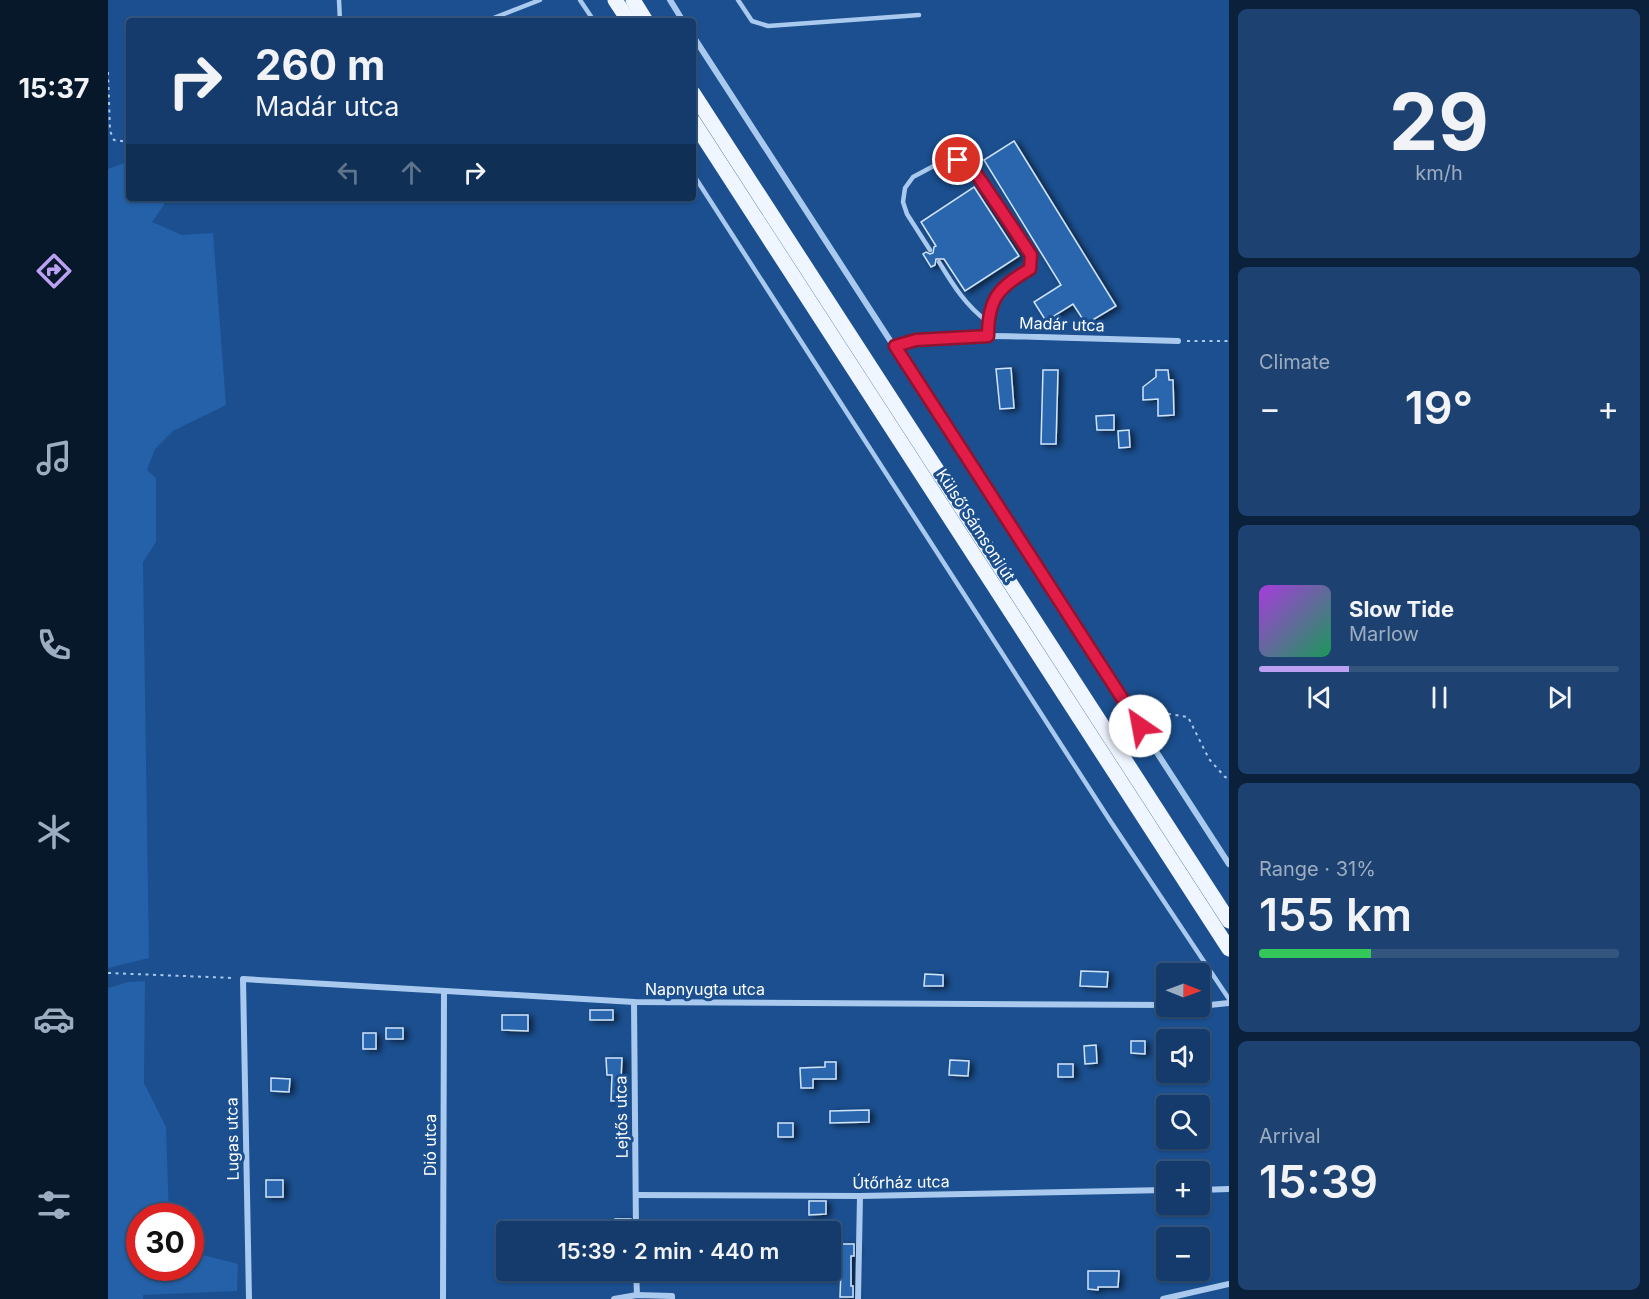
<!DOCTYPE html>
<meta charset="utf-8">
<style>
:root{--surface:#143b6b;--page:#1d4271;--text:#f1f3f6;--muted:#9dadc1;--line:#33557e;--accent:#bca0f2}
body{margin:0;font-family:Inter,sans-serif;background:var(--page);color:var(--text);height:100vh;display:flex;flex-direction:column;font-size:22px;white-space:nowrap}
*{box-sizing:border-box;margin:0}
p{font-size:20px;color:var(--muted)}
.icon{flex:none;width:33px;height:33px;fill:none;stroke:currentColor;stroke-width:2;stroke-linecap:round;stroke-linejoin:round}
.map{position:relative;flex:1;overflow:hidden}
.details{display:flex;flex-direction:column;gap:9px;padding:9px;background:#0b203b;width:420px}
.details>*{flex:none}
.top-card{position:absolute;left:18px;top:18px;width:570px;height:183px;border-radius:6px;box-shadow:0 2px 4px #0004,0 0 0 2px var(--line);background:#143b6b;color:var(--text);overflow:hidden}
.needle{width:39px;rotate:91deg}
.tools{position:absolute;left:1048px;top:963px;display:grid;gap:12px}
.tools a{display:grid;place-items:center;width:54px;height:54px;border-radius:6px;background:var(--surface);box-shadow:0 2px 4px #0004,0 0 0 2px var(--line);font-size:30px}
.speed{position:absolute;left:18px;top:1203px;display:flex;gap:12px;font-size:30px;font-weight:700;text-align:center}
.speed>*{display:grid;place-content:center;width:78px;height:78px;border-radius:50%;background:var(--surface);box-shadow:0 2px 4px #0004,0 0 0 2px var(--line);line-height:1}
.speed .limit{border:9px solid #d22;background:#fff;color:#111}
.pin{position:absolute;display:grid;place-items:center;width:51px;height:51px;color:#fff;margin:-26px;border:3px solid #fff;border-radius:50%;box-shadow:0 2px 6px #0007}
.me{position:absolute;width:66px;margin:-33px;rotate:327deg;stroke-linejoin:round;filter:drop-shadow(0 0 4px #0008)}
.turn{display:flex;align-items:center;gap:21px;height:126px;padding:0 30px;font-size:27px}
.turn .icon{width:78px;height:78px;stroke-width:2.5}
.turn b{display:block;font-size:42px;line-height:51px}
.lanes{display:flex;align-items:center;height:57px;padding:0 30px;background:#0003;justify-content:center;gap:30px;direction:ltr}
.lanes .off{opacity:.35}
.big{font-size:45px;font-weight:600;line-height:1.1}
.details .widget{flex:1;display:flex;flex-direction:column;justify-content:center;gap:9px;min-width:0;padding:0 21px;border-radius:9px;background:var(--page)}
.details .dial{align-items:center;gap:0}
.dial b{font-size:78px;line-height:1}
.song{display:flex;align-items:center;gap:18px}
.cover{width:72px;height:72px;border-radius:9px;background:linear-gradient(135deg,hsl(280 70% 55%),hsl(150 70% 35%))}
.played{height:6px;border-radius:3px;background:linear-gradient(90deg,var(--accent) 25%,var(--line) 25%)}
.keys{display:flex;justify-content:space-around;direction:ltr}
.heat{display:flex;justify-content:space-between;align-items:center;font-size:33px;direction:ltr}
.charge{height:9px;border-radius:4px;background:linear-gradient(90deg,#34c759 31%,var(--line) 0)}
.trip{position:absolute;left:388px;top:1221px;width:345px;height:60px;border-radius:6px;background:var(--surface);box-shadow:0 2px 4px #0004,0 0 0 2px var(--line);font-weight:600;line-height:60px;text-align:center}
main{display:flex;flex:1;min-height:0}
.menu{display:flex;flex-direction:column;width:108px;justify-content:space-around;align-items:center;background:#08182b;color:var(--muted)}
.menu .icon{width:42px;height:42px}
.menu .on{color:var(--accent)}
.menu b{font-size:27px;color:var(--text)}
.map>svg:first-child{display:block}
</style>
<main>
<nav class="menu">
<b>15:37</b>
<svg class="icon on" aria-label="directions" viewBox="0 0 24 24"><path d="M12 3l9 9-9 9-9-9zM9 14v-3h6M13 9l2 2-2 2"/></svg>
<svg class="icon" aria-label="music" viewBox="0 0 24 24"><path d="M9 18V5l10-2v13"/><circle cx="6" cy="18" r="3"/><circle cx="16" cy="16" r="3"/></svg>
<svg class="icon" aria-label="phone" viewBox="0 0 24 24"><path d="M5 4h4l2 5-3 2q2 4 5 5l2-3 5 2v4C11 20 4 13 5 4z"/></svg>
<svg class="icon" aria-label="climate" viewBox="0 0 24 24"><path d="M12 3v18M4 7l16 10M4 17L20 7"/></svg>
<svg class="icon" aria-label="car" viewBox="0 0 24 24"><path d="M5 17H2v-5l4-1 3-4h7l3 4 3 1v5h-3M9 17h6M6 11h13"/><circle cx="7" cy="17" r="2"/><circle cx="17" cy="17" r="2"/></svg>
<svg class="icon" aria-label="filters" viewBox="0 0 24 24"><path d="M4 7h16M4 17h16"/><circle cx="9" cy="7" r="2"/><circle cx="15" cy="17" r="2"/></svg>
</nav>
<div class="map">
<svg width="1121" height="1299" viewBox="0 0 1121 1299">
<defs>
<filter id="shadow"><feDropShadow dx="4" dy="2" stdDeviation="3" flood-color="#0009"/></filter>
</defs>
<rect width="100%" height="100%" fill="#1b4f8f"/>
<g fill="#2461a8">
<polygon points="21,161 21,198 55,198 56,205 44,222 74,235 105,233 118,405 65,431 47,449 39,470 48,478 48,542 35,562 41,958 0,968 0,169"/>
<polygon points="37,981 36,1083 58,1127 61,1216 32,1216 32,1268 82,1268 83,1252 130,1264 129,1291 35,1295 35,1299 0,1299 0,988 20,982"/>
</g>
<g fill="#2a66ad" stroke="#cfe3fa" stroke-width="1.5" filter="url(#shadow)">
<polygon points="906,141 1008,306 978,324 965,304 938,321 926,302 953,285 876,160"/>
<polygon points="866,187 911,256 857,291 836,259 828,259 827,265 823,267 815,254 818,252 822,254 825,253 826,247 828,246 813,222"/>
<polygon points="903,368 906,408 892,409 888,369"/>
<polygon points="935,370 950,370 948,444 933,444"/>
<polygon points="1048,370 1060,370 1061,380 1065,380 1066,415 1050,416 1050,399 1035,400 1035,387 1048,377"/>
<polygon points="1006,415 1006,430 989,430 988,416"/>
<polygon points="1021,430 1022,447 1011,448 1010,431"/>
<polygon points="973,971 1000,972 999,987 972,986"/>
<polygon points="817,974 835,975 835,986 816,986"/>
<rect x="482" y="1010" width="23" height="10"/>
<polygon points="394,1015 420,1015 420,1031 394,1030"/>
<rect x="278" y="1028" width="17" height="11"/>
<rect x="255" y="1033" width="13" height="16"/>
<polygon points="1023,1041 1037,1041 1037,1054 1023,1053"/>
<polygon points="988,1045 989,1063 977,1064 976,1046"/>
<polygon points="498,1058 514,1058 512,1101 503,1101 504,1075 499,1075"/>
<polygon points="842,1060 861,1061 860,1076 841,1075"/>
<polygon points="717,1062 728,1062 728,1079 705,1079 705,1088 693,1088 692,1068 717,1067"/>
<rect x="950" y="1064" width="15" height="13"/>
<polygon points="163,1078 182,1079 181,1092 163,1091"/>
<polygon points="761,1110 761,1122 722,1123 722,1111"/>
<rect x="670" y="1123" width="15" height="14"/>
<rect x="158" y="1180" width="17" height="17"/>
<polygon points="701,1201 718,1201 718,1214 701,1215"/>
<polygon points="507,1219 523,1219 523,1232 506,1232"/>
<polygon points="734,1244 746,1244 746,1256 743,1256 743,1286 745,1286 745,1297 732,1297"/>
<polygon points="980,1271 1011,1271 1010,1287 990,1287 990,1290 980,1289"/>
</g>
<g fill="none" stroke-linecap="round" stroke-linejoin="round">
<g stroke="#a9c9ee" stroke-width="2" stroke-dasharray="3 4.5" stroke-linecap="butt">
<polyline points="0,72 2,131 6,140 21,142"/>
<polyline points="1079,341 1121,341"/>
<polyline points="1040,722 1056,713 1080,717 1101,759 1117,777 1121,778"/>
<polyline points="0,973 126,978"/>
</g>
<g stroke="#a9c9ee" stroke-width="4.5">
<polyline points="231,0 232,21"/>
<polyline points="472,0 486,21"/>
<polyline points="630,0 644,21 660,26 811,15"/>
<polyline points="378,21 432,0"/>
<polyline points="585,174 1001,819 1121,999"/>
<path d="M822 250 799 214 795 202 797 188 805 177 837 160H851L863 166 923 255 922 269C891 287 880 298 881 336"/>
<path d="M831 262C845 285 858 306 880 322"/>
</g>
<g stroke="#a9c9ee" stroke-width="6">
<polyline points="562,0 575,21"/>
<polyline points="585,36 1121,864"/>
<path d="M787 346C834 333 884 336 932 337 978 338 1024 340 1070 341"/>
<polyline points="526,1002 528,1232"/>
<polyline points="1092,1006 1121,1003"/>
<polyline points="1092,1190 1121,1189"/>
<polyline points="528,1195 752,1196 1059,1190"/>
<polyline points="528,1270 529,1295"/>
<polyline points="141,1299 135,979 526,1002 1059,1005"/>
<polyline points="335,1299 336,992"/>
<polyline points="506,1299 529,1295 564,1296 564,1299"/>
<polyline points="750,1299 752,1196"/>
<polyline points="1055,1299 1121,1284"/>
</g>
<g stroke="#f0f6ff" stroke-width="15">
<polyline points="507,0 521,21"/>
<polyline points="525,0 538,21"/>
<polyline points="585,93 1121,921"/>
<polyline points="585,121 1121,949"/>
</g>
</g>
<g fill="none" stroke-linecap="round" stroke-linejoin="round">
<defs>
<path id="route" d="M850 160 863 166 897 216 923 255 922 269C891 287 880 298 880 336L808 340 787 346 1032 726"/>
</defs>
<use href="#route" stroke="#92132f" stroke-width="15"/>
<use href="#route" stroke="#e11d48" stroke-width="10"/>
</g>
<g text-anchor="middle" stroke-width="6" stroke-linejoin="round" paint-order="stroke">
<g font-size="16" fill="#fff" stroke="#1b4f8f">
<text transform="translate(954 324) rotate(2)" y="6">Madár utca</text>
<text transform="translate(868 525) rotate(57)" y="6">Külső Sámsoni út</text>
<text x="597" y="995">Napnyugta utca</text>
<text transform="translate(513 1117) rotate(-91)" y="6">Lejtős utca</text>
<text transform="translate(124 1139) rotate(-91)" y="6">Lugas utca</text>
<text transform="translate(322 1145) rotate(-90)" y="6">Dió utca</text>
<text transform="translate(793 1182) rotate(-1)" y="6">Útőrház utca</text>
</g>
</g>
</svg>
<div class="tools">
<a><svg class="needle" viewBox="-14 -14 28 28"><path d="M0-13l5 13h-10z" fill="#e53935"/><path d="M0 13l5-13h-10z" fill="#9dadc1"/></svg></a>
<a><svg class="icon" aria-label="sound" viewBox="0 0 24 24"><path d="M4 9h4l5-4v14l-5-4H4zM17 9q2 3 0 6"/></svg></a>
<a><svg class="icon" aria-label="search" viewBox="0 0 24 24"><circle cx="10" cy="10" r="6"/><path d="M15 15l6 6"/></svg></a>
<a>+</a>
<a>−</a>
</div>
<div class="speed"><div class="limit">30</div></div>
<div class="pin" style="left:850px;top:160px;background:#d93025"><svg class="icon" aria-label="arrive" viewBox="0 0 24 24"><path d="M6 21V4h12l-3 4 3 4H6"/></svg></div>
<svg class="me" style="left:1032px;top:726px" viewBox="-20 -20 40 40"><circle r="19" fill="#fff"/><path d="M0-13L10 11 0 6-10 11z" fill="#e11d48"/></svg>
<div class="trip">15:39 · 2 min · 440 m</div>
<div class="top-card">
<div class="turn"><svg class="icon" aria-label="right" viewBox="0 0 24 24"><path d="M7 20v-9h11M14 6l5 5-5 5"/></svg><div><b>260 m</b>Madár utca</div></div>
<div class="lanes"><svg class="icon off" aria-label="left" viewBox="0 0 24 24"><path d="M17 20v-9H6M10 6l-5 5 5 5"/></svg><svg class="icon off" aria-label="ahead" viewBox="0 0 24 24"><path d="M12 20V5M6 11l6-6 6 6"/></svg><svg class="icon" aria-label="right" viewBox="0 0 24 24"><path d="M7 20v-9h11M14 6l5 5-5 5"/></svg></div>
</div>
</div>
<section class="details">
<div class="widget dial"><b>29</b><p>km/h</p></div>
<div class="widget"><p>Climate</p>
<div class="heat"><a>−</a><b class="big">19°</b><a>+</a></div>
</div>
<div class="widget">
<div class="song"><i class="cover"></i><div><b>Slow Tide</b><p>Marlow</p></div></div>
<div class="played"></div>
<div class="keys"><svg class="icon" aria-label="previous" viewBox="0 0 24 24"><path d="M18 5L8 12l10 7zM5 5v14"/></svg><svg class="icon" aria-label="pause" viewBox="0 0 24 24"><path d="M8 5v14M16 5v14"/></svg><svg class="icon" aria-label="next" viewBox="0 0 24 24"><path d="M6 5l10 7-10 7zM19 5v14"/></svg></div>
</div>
<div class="widget"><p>Range · 31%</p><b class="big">155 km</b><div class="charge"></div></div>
<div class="widget"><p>Arrival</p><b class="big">15:39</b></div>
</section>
</main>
